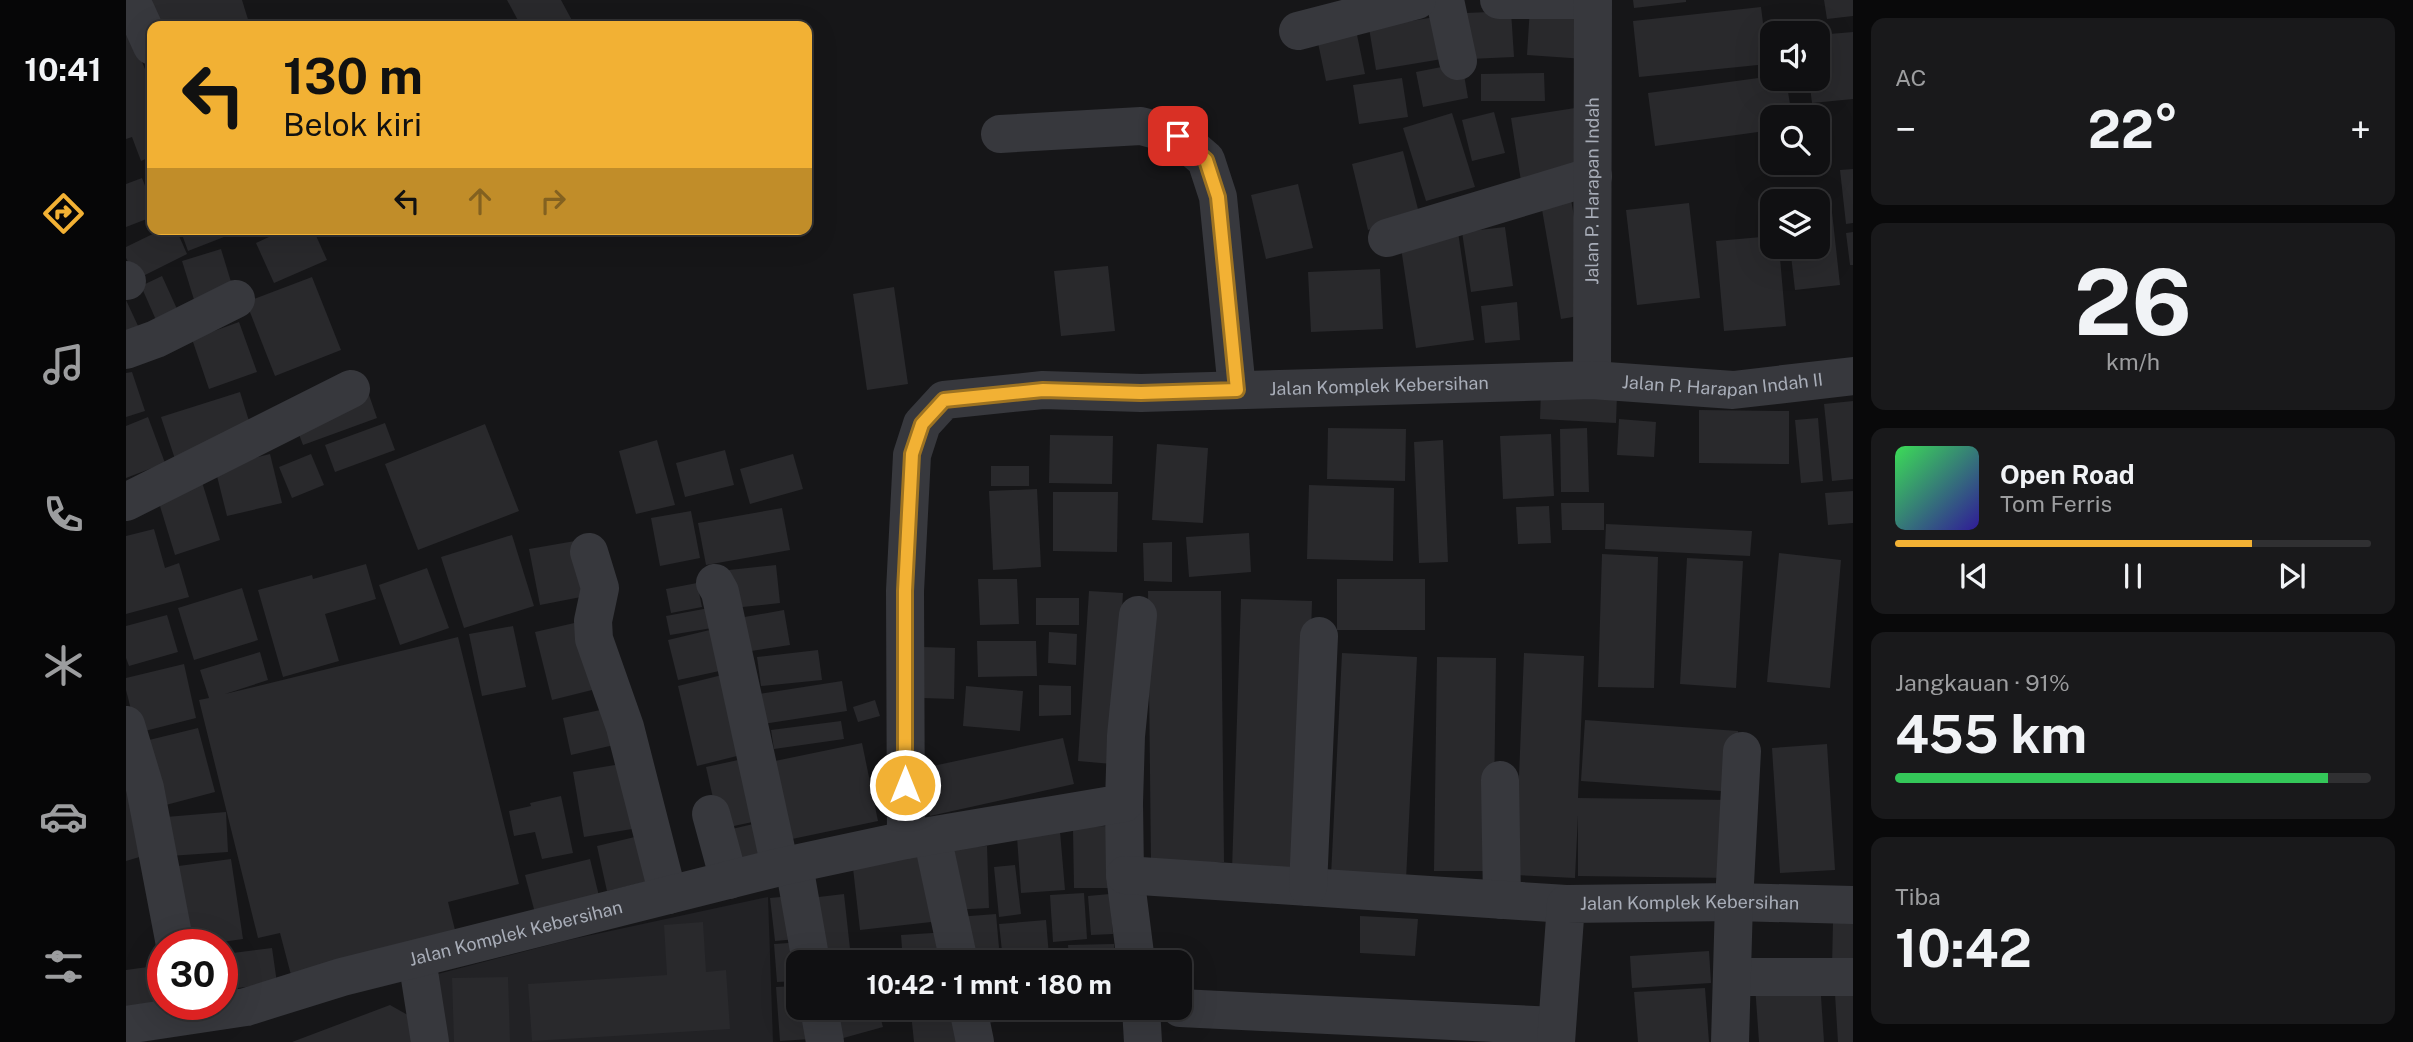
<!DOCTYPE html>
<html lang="id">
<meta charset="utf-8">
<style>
:root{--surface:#101012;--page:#19191b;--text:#f1f3f6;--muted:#9c9d9f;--line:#303032;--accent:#f2b134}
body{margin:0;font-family:"Public Sans",sans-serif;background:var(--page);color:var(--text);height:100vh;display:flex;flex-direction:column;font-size:26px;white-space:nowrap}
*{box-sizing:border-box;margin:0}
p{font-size:23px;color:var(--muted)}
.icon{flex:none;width:38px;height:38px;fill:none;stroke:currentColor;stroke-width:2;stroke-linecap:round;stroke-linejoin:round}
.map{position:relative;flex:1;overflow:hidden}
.details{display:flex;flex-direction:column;gap:18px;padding:18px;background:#09090a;width:560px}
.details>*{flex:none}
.top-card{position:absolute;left:21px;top:21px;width:665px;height:214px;border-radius:14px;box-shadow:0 7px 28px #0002,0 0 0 2px var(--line);background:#f2b134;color:#111;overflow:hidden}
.fabs{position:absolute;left:1634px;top:21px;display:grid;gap:14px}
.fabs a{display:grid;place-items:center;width:70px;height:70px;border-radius:14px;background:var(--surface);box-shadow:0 7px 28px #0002,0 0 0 2px var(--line);font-size:35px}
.speed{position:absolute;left:21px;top:929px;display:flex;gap:14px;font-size:35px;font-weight:700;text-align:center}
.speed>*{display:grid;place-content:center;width:91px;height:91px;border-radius:50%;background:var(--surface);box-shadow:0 7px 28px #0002,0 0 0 2px var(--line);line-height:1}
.speed .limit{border:10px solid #d22;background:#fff;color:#111}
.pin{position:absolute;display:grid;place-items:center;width:60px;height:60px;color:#fff;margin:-30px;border-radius:14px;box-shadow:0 4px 10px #0006}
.me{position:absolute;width:77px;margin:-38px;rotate:0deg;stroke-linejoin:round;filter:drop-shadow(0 0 5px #0008)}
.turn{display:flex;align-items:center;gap:24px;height:147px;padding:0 21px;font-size:32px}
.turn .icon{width:91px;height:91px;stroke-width:2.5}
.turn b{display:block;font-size:49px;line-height:60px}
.lanes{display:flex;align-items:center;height:66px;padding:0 21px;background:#0003;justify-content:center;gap:35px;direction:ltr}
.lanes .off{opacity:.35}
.big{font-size:52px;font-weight:700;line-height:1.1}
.details .widget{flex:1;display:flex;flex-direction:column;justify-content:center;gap:10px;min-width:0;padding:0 24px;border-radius:14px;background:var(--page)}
.details .dial{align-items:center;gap:0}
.dial b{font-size:91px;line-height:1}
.song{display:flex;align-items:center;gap:21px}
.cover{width:84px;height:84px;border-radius:10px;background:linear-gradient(135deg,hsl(130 70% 55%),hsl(250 70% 35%))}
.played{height:7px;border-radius:4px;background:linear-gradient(90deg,var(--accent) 75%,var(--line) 75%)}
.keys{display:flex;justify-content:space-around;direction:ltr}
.heat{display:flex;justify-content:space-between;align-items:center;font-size:38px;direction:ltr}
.charge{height:10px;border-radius:5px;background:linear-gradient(90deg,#34c759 91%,var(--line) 0)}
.trip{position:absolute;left:660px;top:950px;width:406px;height:70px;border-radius:14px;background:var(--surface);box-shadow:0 7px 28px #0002,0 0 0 2px var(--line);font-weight:700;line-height:70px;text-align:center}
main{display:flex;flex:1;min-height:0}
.tabs{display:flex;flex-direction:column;width:126px;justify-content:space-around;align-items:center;background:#060607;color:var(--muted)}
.tabs .icon{width:49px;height:49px}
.tabs .on{color:var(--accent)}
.tabs b{font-size:32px;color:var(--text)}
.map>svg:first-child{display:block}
</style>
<main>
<nav class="tabs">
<b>10:41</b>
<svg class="icon on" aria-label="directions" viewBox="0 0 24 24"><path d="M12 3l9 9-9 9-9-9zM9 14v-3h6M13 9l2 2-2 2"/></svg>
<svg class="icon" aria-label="music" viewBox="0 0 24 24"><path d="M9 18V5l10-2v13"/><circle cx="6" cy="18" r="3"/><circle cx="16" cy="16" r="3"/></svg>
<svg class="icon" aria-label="phone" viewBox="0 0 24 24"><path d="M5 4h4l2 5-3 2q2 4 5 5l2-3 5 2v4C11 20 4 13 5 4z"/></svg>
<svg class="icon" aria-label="climate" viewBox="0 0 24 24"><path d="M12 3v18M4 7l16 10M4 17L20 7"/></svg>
<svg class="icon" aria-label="car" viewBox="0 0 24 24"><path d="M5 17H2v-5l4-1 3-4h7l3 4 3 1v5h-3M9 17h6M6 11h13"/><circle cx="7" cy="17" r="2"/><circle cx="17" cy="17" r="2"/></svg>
<svg class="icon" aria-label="filters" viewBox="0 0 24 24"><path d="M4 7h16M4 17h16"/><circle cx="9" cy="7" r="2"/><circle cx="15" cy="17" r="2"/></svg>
</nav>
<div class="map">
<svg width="1727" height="1042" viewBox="0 0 1727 1042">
<rect width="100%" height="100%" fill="#161618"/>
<polygon fill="#222225" points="642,897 647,1042 312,1042 308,975 438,941"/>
<g fill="#29292c">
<polygon points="21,0 116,0 124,26 29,26"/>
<polygon points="381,0 435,0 449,26 395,26"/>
<polygon points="1507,0 1560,0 1560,2 1508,8"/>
<polygon points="1698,0 1727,0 1727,16 1701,19"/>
<polygon points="1404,7 1462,12 1459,59 1401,55"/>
<polygon points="1635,7 1642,64 1513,77 1507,21"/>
<polygon points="1385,11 1388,57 1343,59 1340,13"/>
<polygon points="1315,16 1322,58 1250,70 1243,28"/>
<polygon points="1230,30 1239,74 1200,81 1191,38"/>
<polygon points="1727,32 1727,99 1686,103 1683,79 1692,79 1692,35"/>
<polygon points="4,33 26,86 26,156 15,161 6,137 0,139 0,34"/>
<polygon points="1336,63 1342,98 1297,107 1290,72"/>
<polygon points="1418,73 1419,101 1355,101 1355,74"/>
<polygon points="1647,76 1647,79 1660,79 1666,117 1647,117 1647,130 1529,146 1522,93"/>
<polygon points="1276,78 1282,117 1233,124 1227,85"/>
<polygon points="1449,108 1459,171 1395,181 1385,118"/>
<polygon points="1368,112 1379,153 1346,161 1336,120"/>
<polygon points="1326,113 1349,187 1300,201 1277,128"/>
<polygon points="1277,151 1294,217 1242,230 1226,164"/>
<polygon points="1727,169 1727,223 1720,224 1714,170"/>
<polygon points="16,178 26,204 26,217 0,227 0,184"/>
<polygon points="1172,184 1187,248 1140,259 1125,195"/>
<polygon points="1444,193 1464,314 1435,319 1414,198"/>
<polygon points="1704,194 1714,285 1669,290 1664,247 1692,247 1692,201 1658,201 1658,199"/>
<polygon points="1563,203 1574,298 1511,305 1500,210"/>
<polygon points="1379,227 1387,286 1345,292 1336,232"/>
<polygon points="37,229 50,229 61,254 11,279 0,258 0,247"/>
<polygon points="54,229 101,229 103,235 62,251"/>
<polygon points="160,229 187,229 201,260 148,283 130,243"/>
<polygon points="1332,232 1348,340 1290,348 1274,241"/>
<polygon points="1727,232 1727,265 1724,265 1720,233"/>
<polygon points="1647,236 1647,247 1653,247 1660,326 1598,331 1590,241"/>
<polygon points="95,249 109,295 70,306 56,261"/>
<polygon points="982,266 989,331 935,336 928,271"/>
<polygon points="1254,269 1257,329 1185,332 1182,272"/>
<polygon points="36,276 56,320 34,329 15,286"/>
<polygon points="186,277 215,350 149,376 120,302"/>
<polygon points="768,287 782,384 741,390 727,294"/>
<polygon points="0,300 13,328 0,334"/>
<polygon points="1391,302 1394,340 1359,343 1355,306"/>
<polygon points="113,322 131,372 83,389 66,339"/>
<polygon points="6,372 19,411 0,417 0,373"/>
<polygon points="1415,390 1491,394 1490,423 1414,419"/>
<polygon points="114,392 127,434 49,459 35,417"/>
<polygon points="243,395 251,418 177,445 168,421"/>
<polygon points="1727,401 1727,479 1706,481 1698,404"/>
<polygon points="1573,410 1663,411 1663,464 1573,463"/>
<polygon points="22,417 39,463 0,478 0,426"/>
<polygon points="1692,418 1697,481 1675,483 1669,420"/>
<polygon points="1493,419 1530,422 1528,457 1491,455"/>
<polygon points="259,423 269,450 209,472 199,445"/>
<polygon points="359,424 393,511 292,550 259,464"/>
<polygon points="1202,428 1280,429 1279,481 1201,479"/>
<polygon points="1461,428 1463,492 1435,492 1434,429"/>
<polygon points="1425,434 1428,496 1377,499 1374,436"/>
<polygon points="924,435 987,436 986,484 923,483"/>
<polygon points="531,440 549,505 510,514 493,451"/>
<polygon points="1317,440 1322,562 1293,563 1288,442"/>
<polygon points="1031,444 1082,448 1077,523 1026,520"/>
<polygon points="599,450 608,485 559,497 550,463"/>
<polygon points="144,454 156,503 101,516 89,468"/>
<polygon points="185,454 198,485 166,498 153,467"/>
<polygon points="667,454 677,489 624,504 614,469"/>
<rect x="865" y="466" width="38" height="20"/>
<polygon points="75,479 94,540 49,555 30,493"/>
<polygon points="1183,485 1268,488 1267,561 1181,559"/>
<polygon points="911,489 915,567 867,570 863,491"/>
<polygon points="1727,491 1727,523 1702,525 1699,493"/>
<polygon points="927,492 992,492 991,552 927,551"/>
<polygon points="1435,503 1478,503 1478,530 1436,530"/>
<polygon points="1423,506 1425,543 1392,544 1390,507"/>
<polygon points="656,508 664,550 580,565 572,523"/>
<polygon points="565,511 574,558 534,566 525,518"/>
<polygon points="1480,524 1626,531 1624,556 1479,549"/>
<polygon points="28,529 39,568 53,563 63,597 0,614 0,536"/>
<polygon points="1123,533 1125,572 1063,577 1060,537"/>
<polygon points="386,535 408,606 338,628 315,557"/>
<polygon points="449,541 460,596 414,605 403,549"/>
<polygon points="1046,542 1046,582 1018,581 1017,543"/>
<polygon points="1653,553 1715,560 1704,688 1641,682"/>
<polygon points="1476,554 1532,557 1528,688 1472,687"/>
<polygon points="1561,558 1617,561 1610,688 1554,684"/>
<polygon points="240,564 250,599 199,614 213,661 157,677 132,590 186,575 187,579"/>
<polygon points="650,565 654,603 607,608 603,570"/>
<polygon points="301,568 323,628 274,645 253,585"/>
<polygon points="852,579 891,579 893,624 854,625"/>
<rect x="1211" y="579" width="88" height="51"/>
<polygon points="571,583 576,607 545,613 540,589"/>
<polygon points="116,588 132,640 68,660 52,608"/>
<polygon points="963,591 997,593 986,764 952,761"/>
<polygon points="1022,591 1095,591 1098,862 1025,862"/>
<rect x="910" y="598" width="43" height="27"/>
<polygon points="1115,599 1186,601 1178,873 1106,870"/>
<polygon points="583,608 586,628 544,635 540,616"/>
<polygon points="658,610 664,645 619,652 613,618"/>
<polygon points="41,615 52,652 3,666 0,658 0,626"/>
<polygon points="457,621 474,688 426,700 409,632"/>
<polygon points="387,626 400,687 356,696 343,634"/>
<polygon points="588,629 598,670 552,680 542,640"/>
<polygon points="923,632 951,634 950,665 922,663"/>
<polygon points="332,637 393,884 322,902 330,934 165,975 154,933 132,938 73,700 83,698 74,670 134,652 142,680 99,694"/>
<polygon points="851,641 910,641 911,676 852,677"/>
<polygon points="797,647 829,648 828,699 796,698"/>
<polygon points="692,650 696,680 635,686 631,657"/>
<polygon points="1216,653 1291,657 1280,880 1205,876"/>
<polygon points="1398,653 1458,656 1452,798 1606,800 1605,878 1452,876 1452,815 1449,878 1389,875"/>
<polygon points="1311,657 1370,658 1367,871 1308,871"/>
<polygon points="58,664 70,718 11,733 0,690 0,678"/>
<polygon points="596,675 615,755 571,766 552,686"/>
<polygon points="716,681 721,711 637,724 633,694"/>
<polygon points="913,685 945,686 945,715 913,716"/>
<polygon points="840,686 897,691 894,731 837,726"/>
<polygon points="749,700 754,716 732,722 727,707"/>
<polygon points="479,709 488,745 445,755 437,718"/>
<polygon points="1459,720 1612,731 1608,792 1455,781"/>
<polygon points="715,721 718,739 648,749 645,730"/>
<polygon points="72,728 89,792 36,806 19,741"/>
<polygon points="937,738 948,784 804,816 793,769"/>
<polygon points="736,743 752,821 666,839 649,761"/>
<polygon points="1701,744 1709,870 1654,873 1646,748"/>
<polygon points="626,757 640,819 594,829 580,767"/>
<polygon points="0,761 27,853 0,861"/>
<polygon points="501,763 512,828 458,837 447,772"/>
<polygon points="435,796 447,853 416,859 409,832 388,836 383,811 405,806 404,803"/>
<polygon points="100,812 102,852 43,856 40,817"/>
<polygon points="933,820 939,890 895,893 890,823"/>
<polygon points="640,821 650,861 602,872 593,832"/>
<polygon points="983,826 984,888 948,888 947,827"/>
<polygon points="513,836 523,881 481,891 471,846"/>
<polygon points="861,846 863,908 825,910 823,848"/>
<polygon points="806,850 814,921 734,930 726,859"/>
<polygon points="105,859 117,939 75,945 56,945 45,867"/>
<polygon points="464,859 473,896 409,913 399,875"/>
<polygon points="889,865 895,914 873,917 868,867"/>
<polygon points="958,893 961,939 927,942 924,895"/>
<polygon points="718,894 724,949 690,953 684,898"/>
<polygon points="984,894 987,934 965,935 962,896"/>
<polygon points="666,896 671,939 649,941 644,898"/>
<polygon points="870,914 874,959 835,962 831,917"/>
<polygon points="1234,916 1292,919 1289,956 1234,953"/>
<polygon points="920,920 923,956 877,960 873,924"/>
<polygon points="1707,921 1727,922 1727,969 1706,968"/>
<polygon points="577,922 580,972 600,970 604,1029 406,1041 402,984 541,975 538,925"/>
<polygon points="822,932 824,962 777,962 775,935"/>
<polygon points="677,942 672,962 672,981 651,982 648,944"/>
<polygon points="988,944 989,962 943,962 942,945"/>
<polygon points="146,948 151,983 112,988 107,953"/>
<polygon points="1583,951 1585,983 1506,988 1504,956"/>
<polygon points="731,954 732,962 693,962 692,960"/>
<polygon points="29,966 37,1014 0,1019 0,970"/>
<polygon points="103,966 106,994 96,995 96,967"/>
<polygon points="382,977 384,1042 328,1042 326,978"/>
<polygon points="1694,981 1698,1042 1633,1042 1629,985"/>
<polygon points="672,986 672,1008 683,1008 685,1039 654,1041 650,987"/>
<polygon points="1579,988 1583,1042 1512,1042 1508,992"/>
<polygon points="1727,993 1727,1042 1712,1042 1709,994"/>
<polygon points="264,1005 287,1018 291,1042 166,1042"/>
<polygon points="694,1008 752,1008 757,1027 703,1042"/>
<polygon points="841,1008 845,1042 788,1042 785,1013"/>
<polygon points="859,1008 938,1008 938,1013 861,1023"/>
</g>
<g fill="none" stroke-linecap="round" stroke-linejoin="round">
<g stroke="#37383d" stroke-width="38">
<polyline points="5,0 26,46"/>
<polyline points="1319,0 1332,61"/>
<polyline points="1373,0 1467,0"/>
<polyline points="1172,31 1291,0"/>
<polyline points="874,134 1015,126 1052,136 1080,160 1092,197 1111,390"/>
<polyline points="1261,238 1467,176"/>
<polyline points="0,280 1,281"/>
<polyline points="0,350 30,339 110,299"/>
<path id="s1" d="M1466 380 1467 0"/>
<polyline points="0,502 225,389"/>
<polyline points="463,552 474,588 467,621 468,639 499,727 542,895"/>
<polyline points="589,583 594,592 654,867"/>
<polyline points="0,725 19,788 49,945"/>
<polyline points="1374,780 1376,900"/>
<polyline points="998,803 999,875 1010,962"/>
<polyline points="585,814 603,880"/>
<polyline points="806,836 833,962"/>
<path id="s2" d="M780 840 779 591 786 455 796 424 818 400 917 390 1015 393 1466 380 1607 390 1727 376"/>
<polyline points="668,865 685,962"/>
<polyline points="999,875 1440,904"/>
<polyline points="1182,887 1193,636"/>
<polyline points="291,959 304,1042"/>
<polyline points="1606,977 1727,977"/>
<polyline points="693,1008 699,1042"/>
<polyline points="842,1008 849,1042"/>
<polyline points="1015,1008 1017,1042"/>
<polyline points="1054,1008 1430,1026"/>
<path id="s3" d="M0 1025 120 1007 216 977 654 867 780 840 998 803 1000 736 1012 615"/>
<path id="s4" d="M1430 1042 1440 904 1608 902 1727 905"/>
<polyline points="1604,1042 1608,902 1616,751"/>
</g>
</g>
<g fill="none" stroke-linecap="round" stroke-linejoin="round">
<defs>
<polyline id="route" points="779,785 779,591 786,454 796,424 818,400 917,390 1015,393 1111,390 1092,197 1080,160 1052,136"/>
</defs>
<use href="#route" stroke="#9d7322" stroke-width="18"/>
<use href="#route" stroke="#f2b134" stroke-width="12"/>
</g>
<g text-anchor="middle" stroke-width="7" stroke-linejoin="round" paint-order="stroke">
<g font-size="18" fill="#a8adb8" stroke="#111113">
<text dy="6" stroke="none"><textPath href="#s1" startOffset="189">Jalan P. Harapan Indah</textPath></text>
<text dy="6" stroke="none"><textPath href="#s2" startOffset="1230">Jalan P. Harapan Indah II</textPath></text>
<text dy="6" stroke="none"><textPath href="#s2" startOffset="886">Jalan Komplek Kebersihan</textPath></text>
<text dy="6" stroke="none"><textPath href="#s4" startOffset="262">Jalan Komplek Kebersihan</textPath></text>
<text dy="6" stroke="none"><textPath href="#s3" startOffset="401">Jalan Komplek Kebersihan</textPath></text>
</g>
</g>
</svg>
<div class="fabs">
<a><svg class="icon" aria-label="sound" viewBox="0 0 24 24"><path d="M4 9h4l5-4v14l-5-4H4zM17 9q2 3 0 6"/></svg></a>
<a><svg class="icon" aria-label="search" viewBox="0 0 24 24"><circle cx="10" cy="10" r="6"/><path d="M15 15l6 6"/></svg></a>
<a><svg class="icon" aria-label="layers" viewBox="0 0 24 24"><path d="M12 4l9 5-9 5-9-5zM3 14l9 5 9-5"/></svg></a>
</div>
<div class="speed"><div class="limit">30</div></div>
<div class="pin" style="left:1052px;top:136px;background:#d93025"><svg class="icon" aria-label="arrive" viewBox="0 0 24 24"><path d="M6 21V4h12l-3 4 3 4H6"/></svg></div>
<svg class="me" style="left:779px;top:785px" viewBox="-20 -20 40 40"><circle r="17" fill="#f2b134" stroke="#fff" stroke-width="3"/><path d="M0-11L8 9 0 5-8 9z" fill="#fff"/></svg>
<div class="trip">10:42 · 1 mnt · 180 m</div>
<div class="top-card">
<div class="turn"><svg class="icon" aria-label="left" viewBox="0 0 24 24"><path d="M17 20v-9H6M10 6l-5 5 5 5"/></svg><div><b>130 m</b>Belok kiri</div></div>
<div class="lanes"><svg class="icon" aria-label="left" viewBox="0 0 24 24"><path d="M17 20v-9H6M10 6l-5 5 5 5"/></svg><svg class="icon off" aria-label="ahead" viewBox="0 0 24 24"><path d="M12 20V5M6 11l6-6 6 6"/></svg><svg class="icon off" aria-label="right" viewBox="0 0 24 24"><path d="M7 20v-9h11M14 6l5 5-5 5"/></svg></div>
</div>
</div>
<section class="details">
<div class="widget"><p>AC</p>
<div class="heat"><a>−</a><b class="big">22°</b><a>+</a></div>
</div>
<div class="widget dial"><b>26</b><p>km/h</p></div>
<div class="widget">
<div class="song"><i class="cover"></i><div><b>Open Road</b><p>Tom Ferris</p></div></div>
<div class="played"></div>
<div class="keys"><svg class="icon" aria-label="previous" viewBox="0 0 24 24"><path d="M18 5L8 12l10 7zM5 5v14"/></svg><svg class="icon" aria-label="pause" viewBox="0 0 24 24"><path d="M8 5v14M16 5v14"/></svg><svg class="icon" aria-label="next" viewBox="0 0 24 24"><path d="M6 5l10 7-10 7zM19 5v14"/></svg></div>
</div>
<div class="widget"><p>Jangkauan · 91%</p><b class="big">455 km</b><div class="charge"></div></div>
<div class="widget"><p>Tiba</p><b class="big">10:42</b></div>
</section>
</main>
